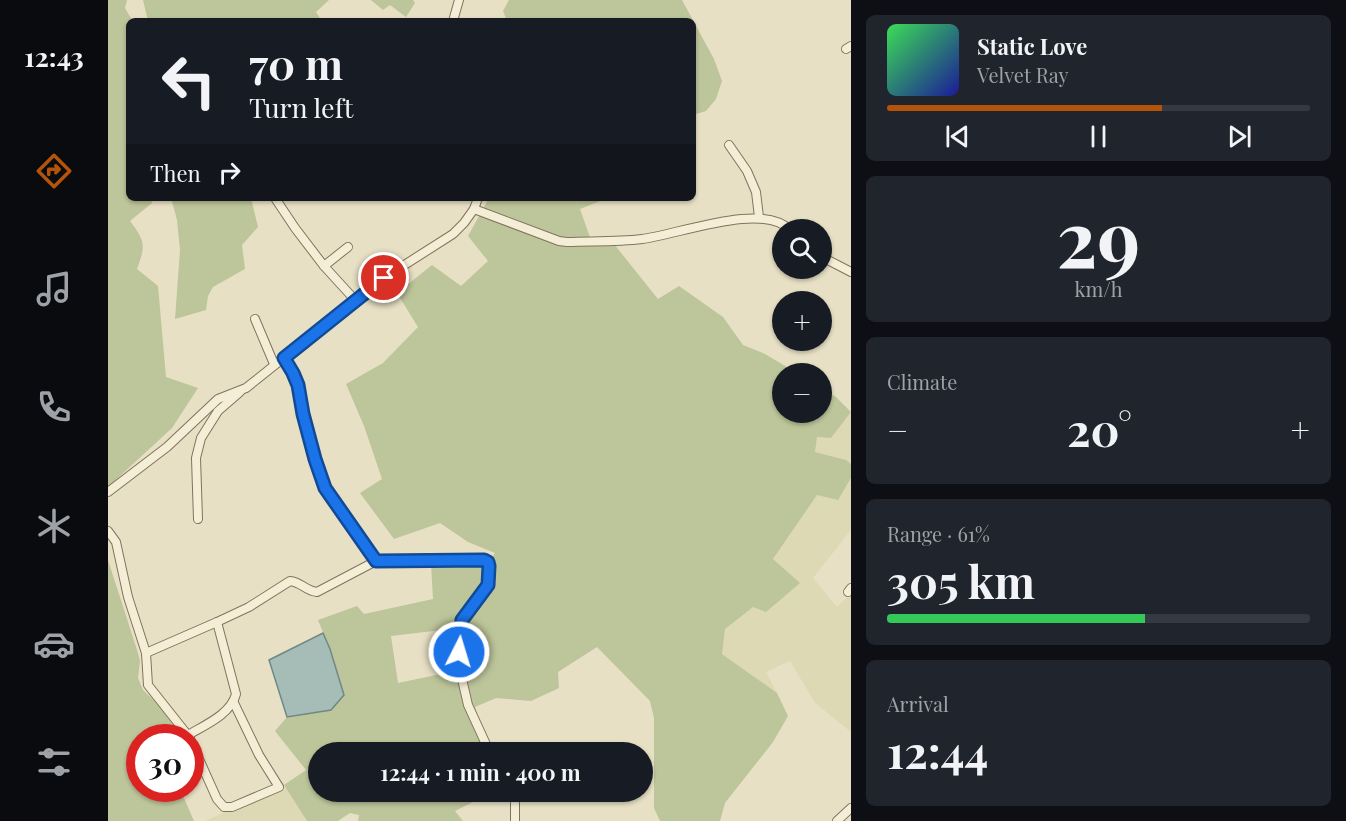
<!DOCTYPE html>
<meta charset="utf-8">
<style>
:root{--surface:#171b24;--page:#20242c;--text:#f1f3f6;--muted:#9ea1a6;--line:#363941;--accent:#b45309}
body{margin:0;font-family:"Playfair Display",serif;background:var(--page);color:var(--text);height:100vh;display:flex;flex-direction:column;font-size:22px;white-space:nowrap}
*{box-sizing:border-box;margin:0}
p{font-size:20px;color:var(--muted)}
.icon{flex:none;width:33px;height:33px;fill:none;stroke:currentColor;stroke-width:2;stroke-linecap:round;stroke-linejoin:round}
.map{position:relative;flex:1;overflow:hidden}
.details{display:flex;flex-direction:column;gap:15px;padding:15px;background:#0d0f14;width:495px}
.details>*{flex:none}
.hud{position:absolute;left:18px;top:18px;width:570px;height:183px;border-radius:9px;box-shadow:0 2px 4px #0004;background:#171b24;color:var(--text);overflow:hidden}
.fabs{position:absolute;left:664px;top:219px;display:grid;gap:12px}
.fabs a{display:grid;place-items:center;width:60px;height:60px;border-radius:50%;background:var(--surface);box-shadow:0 2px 4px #0004;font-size:30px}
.speed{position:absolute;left:18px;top:724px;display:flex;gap:12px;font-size:30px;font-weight:700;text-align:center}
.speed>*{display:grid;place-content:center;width:78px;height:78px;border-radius:50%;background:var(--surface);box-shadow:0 2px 4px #0004;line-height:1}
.speed .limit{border:9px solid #d22;background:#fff;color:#111}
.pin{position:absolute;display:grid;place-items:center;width:51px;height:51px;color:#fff;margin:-26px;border:3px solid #fff;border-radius:50%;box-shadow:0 2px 6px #0007}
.me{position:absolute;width:66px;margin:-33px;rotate:5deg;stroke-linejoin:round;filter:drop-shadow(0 0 4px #0008)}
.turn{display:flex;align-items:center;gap:21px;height:126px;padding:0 24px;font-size:27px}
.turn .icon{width:78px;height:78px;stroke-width:2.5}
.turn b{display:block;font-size:42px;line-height:51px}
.then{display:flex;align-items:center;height:57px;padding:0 24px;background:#0003;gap:12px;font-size:22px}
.big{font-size:45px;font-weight:700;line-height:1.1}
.details .widget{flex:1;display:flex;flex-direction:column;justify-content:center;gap:9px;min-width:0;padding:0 21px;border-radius:9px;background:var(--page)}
.details .dial{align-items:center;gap:0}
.dial b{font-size:78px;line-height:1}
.song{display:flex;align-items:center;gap:18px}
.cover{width:72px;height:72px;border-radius:9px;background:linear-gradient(135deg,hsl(130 70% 55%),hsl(240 70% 35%))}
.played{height:6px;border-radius:3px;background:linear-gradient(90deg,var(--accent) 65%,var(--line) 65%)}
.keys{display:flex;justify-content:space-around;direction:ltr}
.heat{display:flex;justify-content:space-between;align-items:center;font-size:33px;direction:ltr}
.charge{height:9px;border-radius:4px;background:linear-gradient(90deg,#34c759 61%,var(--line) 0)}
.trip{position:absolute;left:200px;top:742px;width:345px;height:60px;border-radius:30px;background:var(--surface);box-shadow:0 2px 4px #0004;font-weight:700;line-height:60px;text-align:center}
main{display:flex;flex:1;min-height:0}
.dock{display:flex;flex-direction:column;width:108px;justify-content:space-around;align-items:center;background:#090b0e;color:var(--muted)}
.dock .icon{width:42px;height:42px}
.dock .active{color:var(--accent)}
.dock b{font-size:27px;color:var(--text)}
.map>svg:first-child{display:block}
</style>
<main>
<nav class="dock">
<b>12:43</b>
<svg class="icon active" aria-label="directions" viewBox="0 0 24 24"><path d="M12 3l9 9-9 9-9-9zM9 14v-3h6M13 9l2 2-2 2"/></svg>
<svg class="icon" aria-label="music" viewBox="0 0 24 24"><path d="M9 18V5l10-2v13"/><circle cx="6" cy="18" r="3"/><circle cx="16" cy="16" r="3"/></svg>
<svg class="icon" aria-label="phone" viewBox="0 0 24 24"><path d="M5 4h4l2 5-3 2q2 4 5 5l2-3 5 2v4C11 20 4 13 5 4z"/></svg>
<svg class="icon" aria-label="climate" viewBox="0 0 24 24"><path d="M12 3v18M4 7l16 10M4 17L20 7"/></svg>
<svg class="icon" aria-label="car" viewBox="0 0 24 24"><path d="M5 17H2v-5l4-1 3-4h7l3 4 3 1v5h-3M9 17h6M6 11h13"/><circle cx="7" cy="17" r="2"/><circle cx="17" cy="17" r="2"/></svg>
<svg class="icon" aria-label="filters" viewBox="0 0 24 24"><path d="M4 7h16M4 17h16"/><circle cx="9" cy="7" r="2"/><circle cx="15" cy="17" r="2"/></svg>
</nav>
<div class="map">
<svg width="743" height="821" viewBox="0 0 743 821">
<rect width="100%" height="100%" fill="#e8e0c5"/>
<g fill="#ddd9b4">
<polygon points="743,412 743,464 738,460 707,452 709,437 723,438"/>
<polygon points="743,478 743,530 705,578 729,607 743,594 743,732 707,703 682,661 658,672 669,693 613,653 617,629 645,606 691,583 665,559 709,495 730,500"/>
<polygon points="176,785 199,821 97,821"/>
</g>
<g fill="#bdc59a" fill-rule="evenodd">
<path d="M0 0H19L17 8 24 20 21 21V198H43L44 203 22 221C37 241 38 245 29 269L50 286 58 377 90 388 64 428 0 487Z"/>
<polygon points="35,0 221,0 208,12 214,21 40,21"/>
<polygon points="263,0 305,0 307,3 298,17 282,5 275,10"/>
<polygon points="401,0 574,0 606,59 614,81 608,99 598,111 585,115 585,21 399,21 395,11"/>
<polygon points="63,198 143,198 150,227 134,245 137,269 105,287 100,296 98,310 67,319 72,250 69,220"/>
<path d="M381 198H500L472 209 484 243 506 244 550 299 571 286 615 317 635 345 657 354 689 373 675 374V412H714V389L728 397 743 412 723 438 709 437 707 452 738 460 743 464V478L730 500 709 495 665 559 692 583 658 612 645 607 617 629 614 654 669 693 680 716 665 742 617 803 612 821H552L546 808V718L542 701 489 647 450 672 451 688 423 701 388 698 367 707 379 753H210V792H385L347 811 355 821H250L251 815 242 813 230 821H199L176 785 198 770 167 731 179 717 223 710 236 695 222 649 210 620 249 606 256 614 325 599 323 564 381 561 387 553 360 542 332 523 286 539 252 493 274 479 256 426 238 384 275 363 310 327 289 293 324 265 353 286 380 261 360 236ZM359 627 357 669 290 683 283 636Z"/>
<polygon points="0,560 29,650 32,661 30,678 35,690 55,709 70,733 64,738 32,738 32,789 72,789 86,821 0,821"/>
</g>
<polygon fill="#a6bcb7" stroke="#6e8985" stroke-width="1.5" points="215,633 222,649 236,695 223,710 179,717 161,660"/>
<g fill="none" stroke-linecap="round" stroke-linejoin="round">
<defs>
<g id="street">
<polyline points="345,21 351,0"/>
<polyline points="738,49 743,46"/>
<polyline points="621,145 639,171 648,192 651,217"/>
<polyline points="167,198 187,228 216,266 247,300"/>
<path d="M366 209 451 241 459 242C484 241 509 242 534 239 569 235 655 201 682 230"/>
<polyline points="714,257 743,272"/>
<polyline points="216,266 240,247"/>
<polyline points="147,319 166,364"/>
<polyline points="176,358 185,373 190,385 195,414 207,459 217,488 268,561"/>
<polyline points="0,492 59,447 110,399 138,388 276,278 345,234 356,223 366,209 370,198"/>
<polyline points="90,519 88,458 93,438 110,411 132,392"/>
<polyline points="0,531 8,542 20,597 38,653 40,685 82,738"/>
<polyline points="740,592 743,588"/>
<path d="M38 653 109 622 141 607 182 581C193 582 198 591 209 592L268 561 376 560 380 562 381 566 380 585 354 620 351 639V666L360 705 382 753"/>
<path d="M80 735C97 725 123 714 128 694L109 622"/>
<polyline points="82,739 109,799 116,807 124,807 171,787 151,755 126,703"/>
<polyline points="407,821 407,792"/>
<polyline points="729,821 743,808"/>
</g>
</defs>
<use href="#street" stroke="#81735d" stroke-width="10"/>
<use href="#street" stroke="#f4eed7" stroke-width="8"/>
</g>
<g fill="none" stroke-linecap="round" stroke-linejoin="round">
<defs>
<polyline id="route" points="276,278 176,358 185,373 190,385 195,414 207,459 217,488 268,561 376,560 380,562 381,566 380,585 354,620 351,639 351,652"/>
</defs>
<use href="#route" stroke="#114b97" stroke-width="15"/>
<use href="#route" stroke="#1a73e8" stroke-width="10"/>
</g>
</svg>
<div class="fabs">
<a><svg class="icon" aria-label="search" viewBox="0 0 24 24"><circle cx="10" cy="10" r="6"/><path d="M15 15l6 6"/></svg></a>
<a>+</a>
<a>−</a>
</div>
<div class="speed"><div class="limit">30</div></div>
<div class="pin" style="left:276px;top:278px;background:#d93025"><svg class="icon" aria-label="arrive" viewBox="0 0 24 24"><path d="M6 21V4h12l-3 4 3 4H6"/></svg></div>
<svg class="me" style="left:351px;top:652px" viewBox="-20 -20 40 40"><circle r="17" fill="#1a73e8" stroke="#fff" stroke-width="3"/><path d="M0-11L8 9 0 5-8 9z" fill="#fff"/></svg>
<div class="trip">12:44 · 1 min · 400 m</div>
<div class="hud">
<div class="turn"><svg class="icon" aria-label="left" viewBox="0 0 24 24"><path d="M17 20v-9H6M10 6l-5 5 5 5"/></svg><div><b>70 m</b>Turn left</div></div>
<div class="then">Then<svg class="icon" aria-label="right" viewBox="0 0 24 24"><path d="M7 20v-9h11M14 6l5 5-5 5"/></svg></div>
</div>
</div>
<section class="details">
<div class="widget">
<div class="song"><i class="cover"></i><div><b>Static Love</b><p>Velvet Ray</p></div></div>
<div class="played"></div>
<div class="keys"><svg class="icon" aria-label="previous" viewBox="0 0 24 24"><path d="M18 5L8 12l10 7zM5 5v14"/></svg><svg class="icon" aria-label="pause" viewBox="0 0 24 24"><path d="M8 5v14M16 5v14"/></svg><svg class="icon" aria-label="next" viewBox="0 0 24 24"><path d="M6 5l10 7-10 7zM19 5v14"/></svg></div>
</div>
<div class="widget dial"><b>29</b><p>km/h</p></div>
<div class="widget"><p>Climate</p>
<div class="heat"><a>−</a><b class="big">20°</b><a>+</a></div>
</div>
<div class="widget"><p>Range · 61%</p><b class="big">305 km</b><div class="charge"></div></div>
<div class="widget"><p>Arrival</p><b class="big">12:44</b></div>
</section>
</main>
